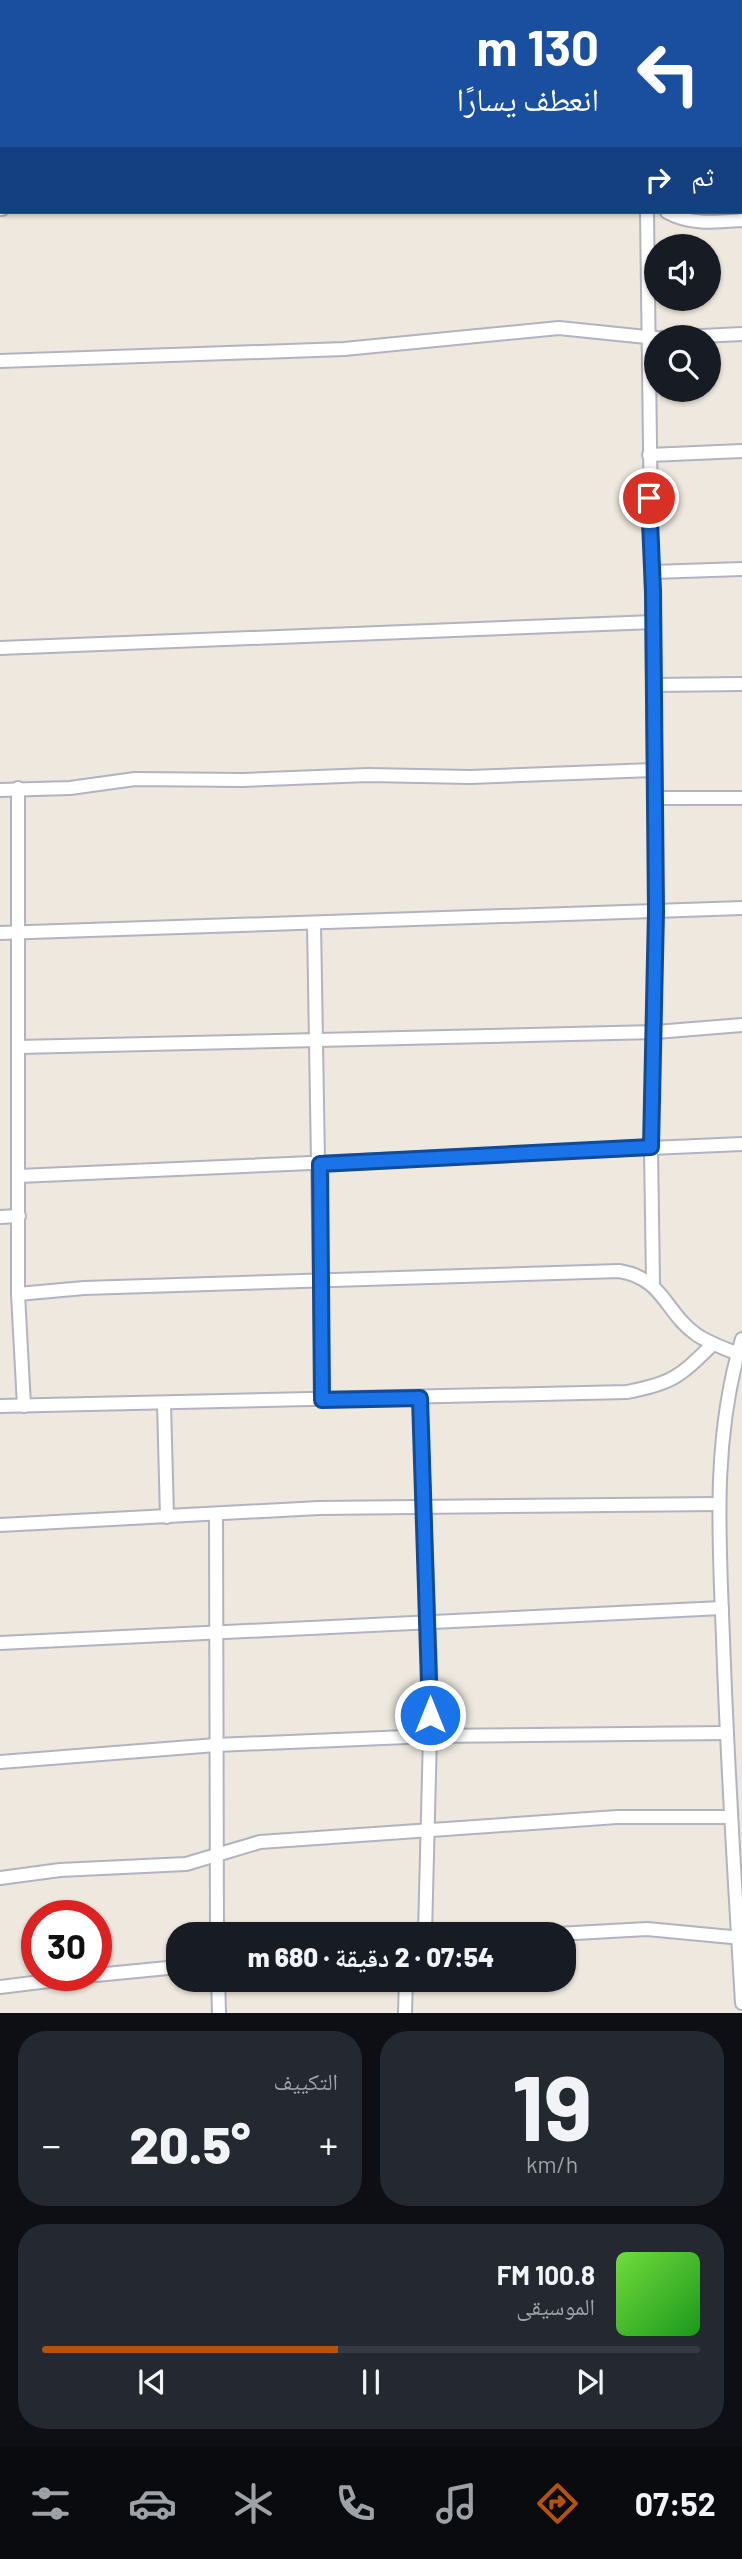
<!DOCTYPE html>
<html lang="ar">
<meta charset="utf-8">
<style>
:root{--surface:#171b24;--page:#242831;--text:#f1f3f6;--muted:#9ea1a6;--line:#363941;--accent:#b45309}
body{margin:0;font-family:Barlow,"Noto Naskh Arabic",sans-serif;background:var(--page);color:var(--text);direction:rtl;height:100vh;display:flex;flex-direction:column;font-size:26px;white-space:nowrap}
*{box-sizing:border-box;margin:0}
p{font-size:23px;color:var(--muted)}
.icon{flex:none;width:38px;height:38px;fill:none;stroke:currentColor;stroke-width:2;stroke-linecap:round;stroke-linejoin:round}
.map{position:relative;height:2013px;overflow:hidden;direction:ltr}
.details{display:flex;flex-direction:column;gap:18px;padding:18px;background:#0d0f14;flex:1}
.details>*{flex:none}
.guide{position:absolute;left:0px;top:0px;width:742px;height:214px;box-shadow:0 2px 5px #0004;direction:rtl;background:#1a4fa0;color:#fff;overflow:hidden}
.fabs{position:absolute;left:644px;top:234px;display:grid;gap:14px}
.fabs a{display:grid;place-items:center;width:77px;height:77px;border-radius:50%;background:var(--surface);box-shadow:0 2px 5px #0004;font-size:35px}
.speed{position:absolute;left:21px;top:1900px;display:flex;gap:14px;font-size:35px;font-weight:700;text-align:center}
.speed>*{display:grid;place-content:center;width:91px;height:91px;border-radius:50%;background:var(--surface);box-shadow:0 2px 5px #0004;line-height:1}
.speed .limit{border:10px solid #d22;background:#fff;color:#111}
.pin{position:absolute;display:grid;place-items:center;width:60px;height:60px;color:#fff;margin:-30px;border:4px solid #fff;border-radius:50%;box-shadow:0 2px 7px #0007}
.me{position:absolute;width:77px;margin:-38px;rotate:0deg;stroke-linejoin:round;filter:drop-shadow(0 0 5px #0008)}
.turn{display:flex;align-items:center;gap:24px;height:147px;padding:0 28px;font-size:32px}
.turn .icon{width:91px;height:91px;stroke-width:2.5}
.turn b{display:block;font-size:49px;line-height:60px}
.then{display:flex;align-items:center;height:66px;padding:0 28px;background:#0003;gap:14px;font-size:26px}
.big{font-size:52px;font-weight:800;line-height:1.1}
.details .widget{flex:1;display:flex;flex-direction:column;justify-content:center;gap:10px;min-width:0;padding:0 24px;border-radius:28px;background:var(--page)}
.details .dial{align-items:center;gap:0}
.dial b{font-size:91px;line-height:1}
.song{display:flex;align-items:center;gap:21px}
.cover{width:84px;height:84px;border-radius:10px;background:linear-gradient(135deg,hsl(100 70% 55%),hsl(120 70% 35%))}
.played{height:7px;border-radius:4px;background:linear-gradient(90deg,var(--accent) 45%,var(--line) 45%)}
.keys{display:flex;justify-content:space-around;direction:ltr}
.heat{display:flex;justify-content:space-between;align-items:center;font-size:38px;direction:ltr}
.details .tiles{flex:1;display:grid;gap:18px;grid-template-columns:1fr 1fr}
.widget:last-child{grid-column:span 2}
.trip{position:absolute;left:166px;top:1922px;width:410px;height:70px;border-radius:28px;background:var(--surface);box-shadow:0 2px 5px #0004;font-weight:800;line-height:70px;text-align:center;direction:rtl}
.menu{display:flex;height:112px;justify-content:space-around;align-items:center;background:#090b0e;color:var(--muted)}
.menu .icon{width:49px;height:49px}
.menu .on{color:var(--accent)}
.menu b{font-size:32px;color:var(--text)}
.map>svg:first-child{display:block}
</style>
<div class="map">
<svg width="742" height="2013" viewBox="0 0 742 2013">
<rect width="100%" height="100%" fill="#eee8de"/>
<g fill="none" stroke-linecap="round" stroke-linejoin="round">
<defs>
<g id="street">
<polyline points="647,0 647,2"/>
<polyline points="0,71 2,71"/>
<polyline points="740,99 742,99"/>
<polyline points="0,209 2,209"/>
<polyline points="647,212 656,911 651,1147 653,1284"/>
<path d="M667 212C690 225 716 222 742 220"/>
<polyline points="661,338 742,334"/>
<polyline points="0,361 344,349 559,328 656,338"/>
<polyline points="649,455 742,451"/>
<polyline points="652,572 742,569"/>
<polyline points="0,648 654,622"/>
<polyline points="653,685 742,684"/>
<polyline points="18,788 18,1294 24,1406"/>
<polyline points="0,790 70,788 135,779 243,780 368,775 470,777 653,770"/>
<polyline points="655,798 742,798"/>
<polyline points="314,923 322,1400"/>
<polyline points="0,933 742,908"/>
<polyline points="18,1047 656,1032 742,1025"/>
<polyline points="19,1176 742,1144"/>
<polyline points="0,1217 19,1216"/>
<path d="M18 1294 84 1288 619 1271C664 1278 665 1313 697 1335 709 1343 724 1348 738 1354"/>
<path d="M742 1339C712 1438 719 1537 723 1638 727 1760 735 1882 742 2003"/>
<polyline points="420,1398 431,1695 425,1934"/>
<polyline points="164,1403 167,1517"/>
<path d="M0 1406 627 1392C674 1383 680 1376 713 1344"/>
<polyline points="216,1514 217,1934"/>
<polyline points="0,1525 319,1508 718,1504"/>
<polyline points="0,1643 722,1608"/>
<polyline points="0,1762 216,1745 430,1736 726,1733"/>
<polyline points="0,1878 60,1870 186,1864 260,1842 617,1817 730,1817"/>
<polyline points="557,1934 647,1929 742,1938"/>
<polyline points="96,1975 178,1967"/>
<polyline points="218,1979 219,2013"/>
<polyline points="0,1987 89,1976"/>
<polyline points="405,2013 406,1979"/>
</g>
</defs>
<use href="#street" stroke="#b2b3c0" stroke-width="16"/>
<use href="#street" stroke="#fff" stroke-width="12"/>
</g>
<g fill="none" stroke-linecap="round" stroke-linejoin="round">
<defs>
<polyline id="route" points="430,1715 420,1398 322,1400 320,1164 651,1147 656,911 653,591 649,498"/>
</defs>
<use href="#route" stroke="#114b97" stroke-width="18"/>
<use href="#route" stroke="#1a73e8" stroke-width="12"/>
</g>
</svg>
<div class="fabs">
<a><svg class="icon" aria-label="sound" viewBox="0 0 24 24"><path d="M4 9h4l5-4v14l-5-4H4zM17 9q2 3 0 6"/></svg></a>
<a><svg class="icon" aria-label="search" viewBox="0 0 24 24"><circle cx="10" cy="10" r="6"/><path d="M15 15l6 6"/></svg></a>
</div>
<div class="speed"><div class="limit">30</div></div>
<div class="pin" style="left:649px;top:498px;background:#d93025"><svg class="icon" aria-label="arrive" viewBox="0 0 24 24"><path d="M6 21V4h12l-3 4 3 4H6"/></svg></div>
<svg class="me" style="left:430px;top:1715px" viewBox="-20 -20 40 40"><circle r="17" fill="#1a73e8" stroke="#fff" stroke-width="3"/><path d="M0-11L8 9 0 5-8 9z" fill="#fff"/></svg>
<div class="trip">07:54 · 2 دقيقة · 680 m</div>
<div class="guide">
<div class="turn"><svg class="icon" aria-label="left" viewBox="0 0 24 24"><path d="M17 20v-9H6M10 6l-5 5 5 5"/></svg><div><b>130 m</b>انعطف يسارًا</div></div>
<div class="then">ثم<svg class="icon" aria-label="right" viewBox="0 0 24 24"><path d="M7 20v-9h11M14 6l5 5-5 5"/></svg></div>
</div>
</div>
<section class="details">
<div class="tiles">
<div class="widget dial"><b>19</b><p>km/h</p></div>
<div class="widget"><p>التكييف</p>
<div class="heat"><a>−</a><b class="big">20.5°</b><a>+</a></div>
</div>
<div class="widget">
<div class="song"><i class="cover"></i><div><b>100.8 FM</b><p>الموسيقى</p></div></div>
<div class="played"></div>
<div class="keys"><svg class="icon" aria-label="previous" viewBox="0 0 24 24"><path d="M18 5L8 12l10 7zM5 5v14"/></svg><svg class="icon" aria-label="pause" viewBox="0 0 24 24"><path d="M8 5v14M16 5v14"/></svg><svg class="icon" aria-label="next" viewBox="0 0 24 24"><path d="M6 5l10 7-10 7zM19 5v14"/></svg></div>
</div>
</div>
</section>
<nav class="menu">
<b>07:52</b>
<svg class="icon on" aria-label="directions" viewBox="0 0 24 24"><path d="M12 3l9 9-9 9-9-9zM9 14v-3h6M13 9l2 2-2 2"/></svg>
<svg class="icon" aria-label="music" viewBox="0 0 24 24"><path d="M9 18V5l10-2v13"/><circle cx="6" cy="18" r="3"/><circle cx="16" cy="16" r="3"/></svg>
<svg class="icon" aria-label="phone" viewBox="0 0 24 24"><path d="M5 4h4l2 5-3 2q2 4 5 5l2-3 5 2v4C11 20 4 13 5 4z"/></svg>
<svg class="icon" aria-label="climate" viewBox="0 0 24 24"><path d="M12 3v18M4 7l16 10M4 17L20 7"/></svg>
<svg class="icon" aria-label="car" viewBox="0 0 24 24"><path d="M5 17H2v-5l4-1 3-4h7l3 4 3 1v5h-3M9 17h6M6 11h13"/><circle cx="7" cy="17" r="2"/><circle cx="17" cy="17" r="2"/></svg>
<svg class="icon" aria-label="filters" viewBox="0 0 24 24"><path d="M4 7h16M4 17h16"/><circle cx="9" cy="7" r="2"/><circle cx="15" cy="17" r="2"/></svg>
</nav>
